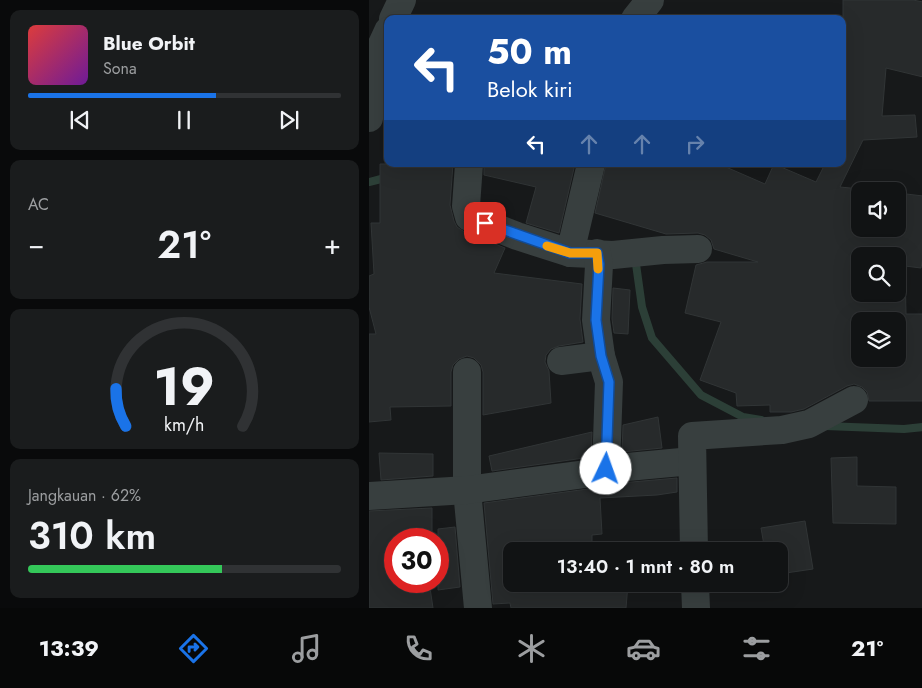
<!DOCTYPE html>
<html lang="id">
<meta charset="utf-8">
<style>
:root{--surface:#111314;--page:#1a1c1d;--text:#f1f3f6;--muted:#9c9ea0;--line:#303234;--accent:#1a73e8}
body{margin:0;font-family:Jost,sans-serif;background:var(--page);color:var(--text);height:100vh;display:flex;flex-direction:column;font-size:19px;white-space:nowrap}
*{box-sizing:border-box;margin:0}
p{font-size:16px;color:var(--muted)}
.icon{flex:none;width:28px;height:28px;fill:none;stroke:currentColor;stroke-width:2;stroke-linecap:round;stroke-linejoin:round}
.map{position:relative;flex:1;overflow:hidden}
.details{display:flex;flex-direction:column;gap:10px;padding:10px;background:#090a0b;width:369px}
.details>*{flex:none}
.guide{position:absolute;left:15px;top:15px;width:462px;height:152px;border-radius:10px;box-shadow:0 5px 20px #0002,0 0 0 1px var(--line);background:#1a4fa0;color:#fff;overflow:hidden}
.buttons{position:absolute;left:482px;top:182px;display:grid;gap:10px}
.buttons a{display:grid;place-items:center;width:55px;height:55px;border-radius:10px;background:var(--surface);box-shadow:0 5px 20px #0002,0 0 0 1px var(--line);font-size:25px}
.speed{position:absolute;left:15px;top:528px;display:flex;gap:10px;font-size:25px;font-weight:700;text-align:center}
.speed>*{display:grid;place-content:center;width:65px;height:65px;border-radius:50%;background:var(--surface);box-shadow:0 5px 20px #0002,0 0 0 1px var(--line);line-height:1}
.speed .limit{border:8px solid #d22;background:#fff;color:#111}
.pin{position:absolute;display:grid;place-items:center;width:42px;height:42px;color:#fff;margin:-21px;border-radius:10px;box-shadow:0 2px 8px #0006}
.me{position:absolute;width:55px;margin:-28px;rotate:3deg;stroke-linejoin:round;filter:drop-shadow(0 0 4px #0008)}
.turn{display:flex;align-items:center;gap:18px;height:105px;padding:0 20px;font-size:22px}
.turn .icon{width:65px;height:65px;stroke-width:2.5}
.turn b{display:block;font-size:35px;line-height:42px}
.lanes{display:flex;align-items:center;height:48px;padding:0 20px;background:#0003;justify-content:center;gap:25px;direction:ltr}
.lanes .off{opacity:.35}
.big{font-size:38px;font-weight:600;line-height:1.1}
.details .card{flex:1;display:flex;flex-direction:column;justify-content:center;gap:8px;min-width:0;padding:0 18px;border-radius:10px;background:var(--page)}
.details .dial{align-items:center;gap:0}
.dial svg{height:130px;overflow:visible;fill:none;stroke:var(--line);stroke-width:7;stroke-linecap:round;text-anchor:middle}
.dial text{fill:var(--text);stroke:none}
.song{display:flex;align-items:center;gap:15px}
.cover{width:60px;height:60px;border-radius:8px;background:linear-gradient(135deg,hsl(0 70% 55%),hsl(280 70% 35%))}
.played{height:5px;border-radius:2px;background:linear-gradient(90deg,var(--accent) 60%,var(--line) 60%)}
.keys{display:flex;justify-content:space-around;direction:ltr}
.heat{display:flex;justify-content:space-between;align-items:center;font-size:28px;direction:ltr}
.charge{height:8px;border-radius:4px;background:linear-gradient(90deg,#34c759 62%,var(--line) 0)}
.trip{position:absolute;left:134px;top:542px;width:285px;height:50px;border-radius:10px;background:var(--surface);box-shadow:0 5px 20px #0002,0 0 0 1px var(--line);font-weight:600;line-height:50px;text-align:center}
.tabs{display:flex;height:80px;justify-content:space-around;align-items:center;background:#070808;color:var(--muted)}
.tabs .icon{width:35px;height:35px}
.tabs .selected{color:var(--accent)}
.tabs b{font-size:22px;color:var(--text)}
main{display:flex;flex:1;min-height:0}
.map>svg:first-child{display:block}
</style>
<main>
<section class="details">
<div class="card">
<div class="song"><i class="cover"></i><div><b>Blue Orbit</b><p>Sona</p></div></div>
<div class="played"></div>
<div class="keys"><svg class="icon" aria-label="previous" viewBox="0 0 24 24"><path d="M18 5L8 12l10 7zM5 5v14"/></svg><svg class="icon" aria-label="pause" viewBox="0 0 24 24"><path d="M8 5v14M16 5v14"/></svg><svg class="icon" aria-label="next" viewBox="0 0 24 24"><path d="M6 5l10 7-10 7zM19 5v14"/></svg></div>
</div>
<div class="card"><p>AC</p>
<div class="heat"><a>−</a><b class="big">21°</b><a>+</a></div>
</div>
<div class="card dial"><svg viewBox="0 0 100 80">
<path d="M14 69A42 42 0 1 1 86 69"/>
<path d="M14 69A42 42 0 0 1 8 46" stroke="#1a73e8"/>
<text x="50" y="56" font-size="32" font-weight="700">19</text>
<text x="50" y="72" font-size="11">km/h</text>
</svg></div>
<div class="card"><p>Jangkauan · 62%</p><b class="big">310 km</b><div class="charge"></div></div>
</section>
<div class="map">
<svg width="554" height="608" viewBox="0 0 554 608">
<rect width="100%" height="100%" fill="#17191a"/>
<g fill="none" stroke-linecap="round" stroke-linejoin="round">
<g stroke="#2c3f37" stroke-width="8">
<polyline points="0,182 12,179 21,179"/>
<polyline points="266,257 273,307 283,338 332,395 374,417 392,420"/>
<polyline points="456,426 535,429 554,427"/>
</g>
</g>
<g fill="#272a2b" stroke="#313536" fill-rule="evenodd">
<path d="M474 0H544L554 2V77L517 68 513 116 546 115 548 137 494 140 471 187 512 191H491V229H529V193L554 196V257L552 268 536 266 537 314H554V401H500L498 392 493 387 485 384 478 386 435 409 422 412H401V405L368 406 367 393 331 380 352 322 316 313 327 265 338 262H389L345 249 342 240 336 235 329 233 297 234 226 213 237 164H350L396 184 405 164 447 182 456 164H474ZM491 256H529V294H491ZM491 321H529V359H491Z"/>
<polygon points="11,164 84,164 81,205 85,221 88,227 94,231 136,248 125,273 213,284 211,319 214,342 190,346 182,349 177,355 176,362 180,371 182,403 114,415 114,372 112,365 105,358 98,356 90,359 84,365 82,372 82,406 21,407 22,420 0,422 0,334 7,334 0,307 0,276 5,274 2,223 11,223"/>
<polygon points="115,164 206,164 190,233 157,223 167,187 115,175"/>
<polygon points="244,288 261,290 259,334 245,333 243,319"/>
<polygon points="289,417 293,448 253,452 254,425"/>
<polygon points="223,432 222,457 123,471 120,456"/>
<polygon points="10,453 64,454 64,476 12,480"/>
<polygon points="488,457 488,486 527,487 527,524 464,523 462,458"/>
<polygon points="308,478 308,492 288,495 231,498 233,534 223,535 223,551 142,551 142,584 259,584 257,608 142,608 141,603 124,604 115,503 226,488 240,484"/>
<polygon points="63,508 63,539 26,539 26,581 60,581 64,608 0,608 0,511"/>
<polygon points="436,521 444,569 410,574 410,551 396,551 392,528"/>
<polygon points="86,527 91,587 69,590 69,529"/>
</g>
<g fill="none" stroke-linecap="round" stroke-linejoin="round">
<g stroke="#383f3f" stroke-width="28">
<polyline points="24,19 33,0"/>
<polyline points="266,19 281,0"/>
<polyline points="0,118 13,44 19,31"/>
<polyline points="100,164 97,206 100,217 148,236 201,253 244,255 294,250 329,249"/>
<polyline points="201,253 222,164"/>
<polyline points="228,253 230,265 227,320 232,356 240,382 237,469"/>
<polyline points="192,361 232,356"/>
<polyline points="98,372 98,490 109,608"/>
<polyline points="0,496 98,490 224,473 237,469 323,461"/>
<polyline points="325,551 323,436 413,430 440,424 485,400"/>
<polyline points="326,584 327,608"/>
</g>
</g>
<g fill="none" stroke-linecap="round" stroke-linejoin="round">
<defs>
<polyline id="route" points="116,223 201,253 228,253 230,264 227,320 232,356 240,382 237,469"/>
</defs>
<use href="#route" stroke="#114b97" stroke-width="12"/>
<use href="#route" stroke="#1a73e8" stroke-width="9"/>
<polyline stroke="#f59e0b" stroke-width="9" points="178,246 201,253 228,253 229,269"/>
</g>
</svg>
<div class="buttons">
<a><svg class="icon" aria-label="sound" viewBox="0 0 24 24"><path d="M4 9h4l5-4v14l-5-4H4zM17 9q2 3 0 6"/></svg></a>
<a><svg class="icon" aria-label="search" viewBox="0 0 24 24"><circle cx="10" cy="10" r="6"/><path d="M15 15l6 6"/></svg></a>
<a><svg class="icon" aria-label="layers" viewBox="0 0 24 24"><path d="M12 4l9 5-9 5-9-5zM3 14l9 5 9-5"/></svg></a>
</div>
<div class="speed"><div class="limit">30</div></div>
<div class="pin" style="left:116px;top:223px;background:#d93025"><svg class="icon" aria-label="arrive" viewBox="0 0 24 24"><path d="M6 21V4h12l-3 4 3 4H6"/></svg></div>
<svg class="me" style="left:237px;top:469px" viewBox="-20 -20 40 40"><circle r="19" fill="#fff"/><path d="M0-13L10 11 0 6-10 11z" fill="#1a73e8"/></svg>
<div class="trip">13:40 · 1 mnt · 80 m</div>
<div class="guide">
<div class="turn"><svg class="icon" aria-label="left" viewBox="0 0 24 24"><path d="M17 20v-9H6M10 6l-5 5 5 5"/></svg><div><b>50 m</b>Belok kiri</div></div>
<div class="lanes"><svg class="icon" aria-label="left" viewBox="0 0 24 24"><path d="M17 20v-9H6M10 6l-5 5 5 5"/></svg><svg class="icon off" aria-label="ahead" viewBox="0 0 24 24"><path d="M12 20V5M6 11l6-6 6 6"/></svg><svg class="icon off" aria-label="ahead" viewBox="0 0 24 24"><path d="M12 20V5M6 11l6-6 6 6"/></svg><svg class="icon off" aria-label="right" viewBox="0 0 24 24"><path d="M7 20v-9h11M14 6l5 5-5 5"/></svg></div>
</div>
</div>
</main>
<nav class="tabs">
<b>13:39</b>
<svg class="icon selected" aria-label="directions" viewBox="0 0 24 24"><path d="M12 3l9 9-9 9-9-9zM9 14v-3h6M13 9l2 2-2 2"/></svg>
<svg class="icon" aria-label="music" viewBox="0 0 24 24"><path d="M9 18V5l10-2v13"/><circle cx="6" cy="18" r="3"/><circle cx="16" cy="16" r="3"/></svg>
<svg class="icon" aria-label="phone" viewBox="0 0 24 24"><path d="M5 4h4l2 5-3 2q2 4 5 5l2-3 5 2v4C11 20 4 13 5 4z"/></svg>
<svg class="icon" aria-label="climate" viewBox="0 0 24 24"><path d="M12 3v18M4 7l16 10M4 17L20 7"/></svg>
<svg class="icon" aria-label="car" viewBox="0 0 24 24"><path d="M5 17H2v-5l4-1 3-4h7l3 4 3 1v5h-3M9 17h6M6 11h13"/><circle cx="7" cy="17" r="2"/><circle cx="17" cy="17" r="2"/></svg>
<svg class="icon" aria-label="filters" viewBox="0 0 24 24"><path d="M4 7h16M4 17h16"/><circle cx="9" cy="7" r="2"/><circle cx="15" cy="17" r="2"/></svg>
<b>21°</b>
</nav>
